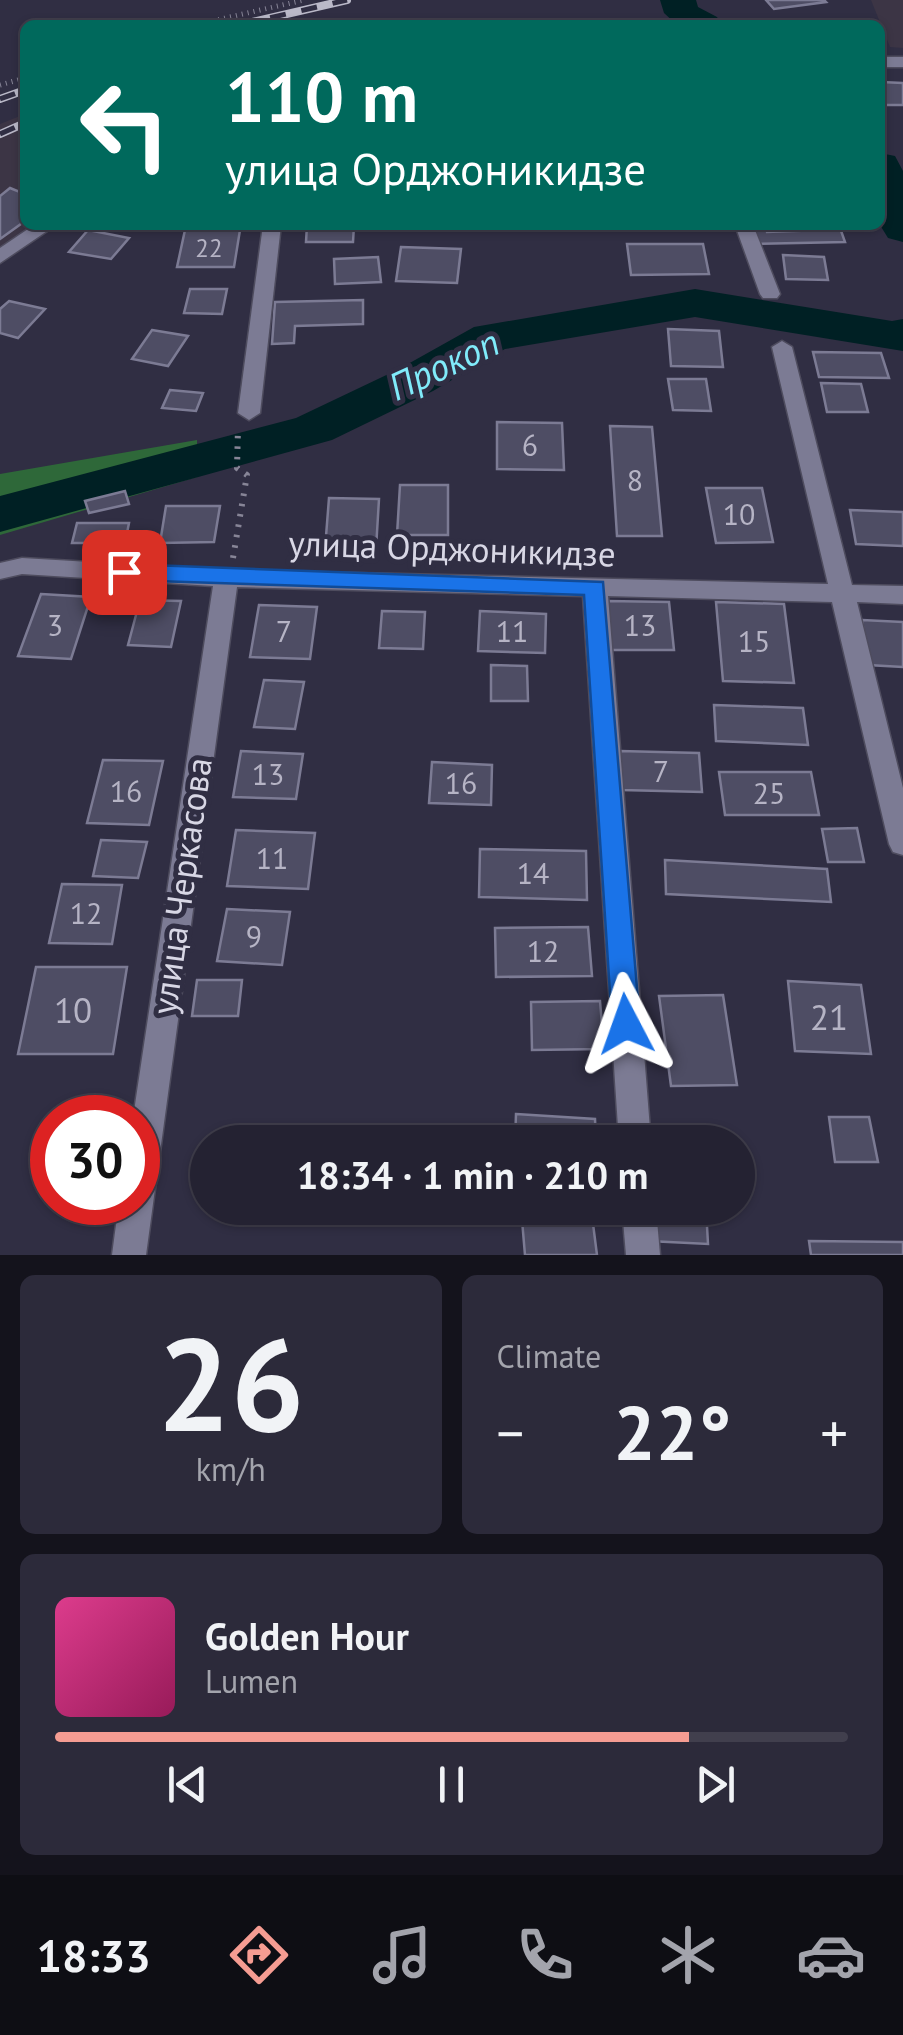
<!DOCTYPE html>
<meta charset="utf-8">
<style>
:root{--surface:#242232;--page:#2c2a3a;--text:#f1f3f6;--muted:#a3a4ac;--line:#413f4d;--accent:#f59c92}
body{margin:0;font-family:"PT Sans",sans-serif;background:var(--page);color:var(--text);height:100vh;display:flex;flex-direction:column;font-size:38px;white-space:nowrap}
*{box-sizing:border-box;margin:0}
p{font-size:32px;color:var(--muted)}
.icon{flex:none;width:55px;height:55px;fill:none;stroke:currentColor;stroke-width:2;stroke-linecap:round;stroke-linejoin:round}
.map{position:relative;height:1255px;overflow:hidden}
.details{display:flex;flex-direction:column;gap:20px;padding:20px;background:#14131c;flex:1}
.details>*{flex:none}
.banner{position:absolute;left:20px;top:20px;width:865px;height:210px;border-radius:15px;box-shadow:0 2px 8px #0004,0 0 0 2px var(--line);background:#00695c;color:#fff;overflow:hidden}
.speed{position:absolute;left:30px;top:1095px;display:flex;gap:20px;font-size:50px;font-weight:700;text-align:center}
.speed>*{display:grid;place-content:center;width:130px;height:130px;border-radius:50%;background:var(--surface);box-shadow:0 2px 8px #0004,0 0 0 2px var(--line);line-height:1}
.speed .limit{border:15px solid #d22;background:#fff;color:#111}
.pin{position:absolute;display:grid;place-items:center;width:85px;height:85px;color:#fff;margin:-42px;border-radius:20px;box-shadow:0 5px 15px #0006}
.me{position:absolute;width:110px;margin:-55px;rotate:356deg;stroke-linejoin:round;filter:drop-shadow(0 0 8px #0008)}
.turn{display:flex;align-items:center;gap:35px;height:210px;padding:0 40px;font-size:45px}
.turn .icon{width:130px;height:130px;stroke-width:2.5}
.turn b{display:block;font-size:70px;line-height:85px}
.big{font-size:75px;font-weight:700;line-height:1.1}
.details .tile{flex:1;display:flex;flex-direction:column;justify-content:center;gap:15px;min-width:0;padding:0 35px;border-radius:15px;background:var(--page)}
.details .dial{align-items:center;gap:0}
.dial b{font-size:130px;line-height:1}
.song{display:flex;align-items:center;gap:30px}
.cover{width:120px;height:120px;border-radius:15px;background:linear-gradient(135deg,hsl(330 70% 55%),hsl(330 70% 35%))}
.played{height:10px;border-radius:5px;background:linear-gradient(90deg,var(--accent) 80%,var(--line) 80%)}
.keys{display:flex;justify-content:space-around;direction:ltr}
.heat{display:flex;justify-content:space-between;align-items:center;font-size:55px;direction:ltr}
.details .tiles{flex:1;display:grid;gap:20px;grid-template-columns:1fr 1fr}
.tile:last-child{grid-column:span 2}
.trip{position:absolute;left:190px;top:1125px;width:565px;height:100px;border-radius:50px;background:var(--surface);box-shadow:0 2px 8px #0004,0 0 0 2px var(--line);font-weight:700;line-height:100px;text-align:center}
.tab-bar{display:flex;height:160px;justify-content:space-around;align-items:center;background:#0e0e14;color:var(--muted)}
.tab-bar .icon{width:70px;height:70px}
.tab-bar .on{color:var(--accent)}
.tab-bar b{font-size:45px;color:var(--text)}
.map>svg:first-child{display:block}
</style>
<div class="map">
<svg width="903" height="1255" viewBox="0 0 903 1255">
<rect width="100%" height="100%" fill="#302e43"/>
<g fill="#3c3545">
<polygon points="871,0 903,0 903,48 890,47"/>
<polygon points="25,114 25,225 37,225 0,251 0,124"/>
</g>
<polygon fill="#2e6839" points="197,440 197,477 0,535 0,474"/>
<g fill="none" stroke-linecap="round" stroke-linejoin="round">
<g fill="#002024" fill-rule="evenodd">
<polygon points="660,0 696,0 698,7 717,17 722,25 677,25 664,13"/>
<polygon points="880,153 895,156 903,171 903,242 888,238 880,225"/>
<polygon points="695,289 892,321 903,319 903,351 695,317 505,349 433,391 332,440 0,532 0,496 296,418 399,369 474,327"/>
</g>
</g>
<g fill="#4e4d64" stroke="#7c7b94" stroke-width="2.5">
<polygon points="766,0 824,0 826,2 774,9"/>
<polygon points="881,82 903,83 903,105 886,105"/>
<polygon points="10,188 25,194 25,221 0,239 0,196"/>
<polygon points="307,225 354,225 353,242 306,242"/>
<polygon points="748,225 765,225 767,232 821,230 819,225 839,225 845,242 754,244"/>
<polygon points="88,230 129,238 111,259 69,252"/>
<polygon points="185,230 240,230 234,267 177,267"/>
<polygon points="627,244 703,244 709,274 631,275"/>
<polygon points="401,247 461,249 457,283 396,281"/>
<polygon points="783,255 824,257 828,280 786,279"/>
<polygon points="378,257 381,282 335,284 334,259"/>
<polygon points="190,289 227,289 222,314 184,313"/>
<polygon points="363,300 363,324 295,326 294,343 272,344 275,302"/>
<polygon points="9,301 45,309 18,338 0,333 0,309"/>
<polygon points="668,329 719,331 723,367 671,366"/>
<polygon points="152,330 188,336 168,366 132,359"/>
<polygon points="813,352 881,353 889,378 819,377"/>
<polygon points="668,379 706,379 711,411 673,410"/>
<polygon points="821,383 861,384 868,412 827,412"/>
<polygon points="170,390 203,393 196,411 162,408"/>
<polygon points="497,422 562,423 564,470 497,469"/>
<polygon points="610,426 652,427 662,536 617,536"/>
<polygon points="400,485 448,485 448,535 397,535"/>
<polygon points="706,488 762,488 773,542 716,543"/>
<polygon points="125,491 129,504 89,513 85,501"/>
<polygon points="329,498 379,499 376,549 325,549"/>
<polygon points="166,506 220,506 214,542 160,543"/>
<polygon points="850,510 903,512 903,546 856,544"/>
<polygon points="77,523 129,523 125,543 72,543"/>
<polygon points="41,594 91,597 71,659 18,656"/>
<polygon points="140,600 181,601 171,647 128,645"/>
<polygon points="607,601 669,602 674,650 611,650"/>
<polygon points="716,602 784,604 794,683 723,681"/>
<polygon points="259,605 317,607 310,659 250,657"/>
<polygon points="382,611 425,612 423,649 379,648"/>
<polygon points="480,611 546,614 545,653 478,651"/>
<polygon points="862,620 903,622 903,667 868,665"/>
<polygon points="491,665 527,666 528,701 491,701"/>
<polygon points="264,680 304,682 295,729 254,727"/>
<polygon points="714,705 803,708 808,745 716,741"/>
<polygon points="241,751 303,754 296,799 233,797"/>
<polygon points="620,751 699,753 702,792 622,790"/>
<polygon points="103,760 163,761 149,825 87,823"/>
<polygon points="432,762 492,765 491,805 429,803"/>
<polygon points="719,772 811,772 819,815 725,815"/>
<polygon points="857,828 864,862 828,862 822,829"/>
<polygon points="236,830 315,833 308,889 227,886"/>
<polygon points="101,840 147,842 138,878 93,876"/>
<polygon points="480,849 586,851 587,900 479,897"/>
<polygon points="665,860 827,869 831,902 666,894"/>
<polygon points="62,884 122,885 112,944 49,943"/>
<polygon points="227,909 290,912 282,965 217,961"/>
<polygon points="588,927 592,976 496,977 495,928"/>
<polygon points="36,967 127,967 113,1054 18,1054"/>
<polygon points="197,980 242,980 238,1016 192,1016"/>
<polygon points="788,981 861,985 871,1054 795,1051"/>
<polygon points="723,995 737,1085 671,1086 659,996"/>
<polygon points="600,1001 604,1049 532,1050 531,1002"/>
<polygon points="516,1114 595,1119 596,1142 515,1142"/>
<polygon points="829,1117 869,1117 878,1162 835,1162"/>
<polygon points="521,1208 591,1208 597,1255 525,1255"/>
<polygon points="648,1208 706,1208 708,1244 649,1241"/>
<polygon points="809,1241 903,1242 903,1255 811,1255"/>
</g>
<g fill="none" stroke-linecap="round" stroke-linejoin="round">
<defs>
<g id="street">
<rect x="880" y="57" width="23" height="10"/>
<polygon points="34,225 56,225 0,263 0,248"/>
<polygon points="263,225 281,225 260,413 249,420 238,413"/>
<polygon points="735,225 753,225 780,294 777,298 763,298 760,294"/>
<polygon points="782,341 792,347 852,585 903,586 903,604 857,602 903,788 903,855 893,852 889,844 832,602 608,596 651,1142 619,1142 583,596 237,587 146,1255 112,1255 119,1202 138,1202 138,1118 133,1118 213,586 22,574 0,579 0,563 22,558 226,570 828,584 772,347"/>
<polygon points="622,1208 656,1208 660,1255 626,1255"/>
</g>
</defs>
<use href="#street" stroke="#4e4c5e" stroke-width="3"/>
<g stroke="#878597" stroke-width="5" stroke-dasharray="1 5" stroke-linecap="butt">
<polyline points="195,25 304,0"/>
<polyline points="0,85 25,78"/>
</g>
<polyline stroke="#878597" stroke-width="6" stroke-dasharray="2.5 8" stroke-linecap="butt" points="233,558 247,475 237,468 238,428"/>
<use href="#street" fill="#7c7b94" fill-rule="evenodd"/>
<defs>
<g id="rail">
<polyline points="239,25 347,0"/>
<polyline points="0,99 25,90"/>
<polyline points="0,134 25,123"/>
</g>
</defs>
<use href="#rail" stroke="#bab9c8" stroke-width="8"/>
<use href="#rail" stroke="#302e43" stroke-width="5" stroke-dasharray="16" stroke-linecap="butt"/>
</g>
<polygon fill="#1a73e8" stroke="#114b97" stroke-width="2.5" points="124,564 603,582 640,1024 636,1033 626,1036 616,1033 612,1024 584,595 124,580 113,572"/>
<g text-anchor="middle" stroke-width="10" stroke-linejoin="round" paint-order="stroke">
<g font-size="25" fill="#b6b4c5">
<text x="209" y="257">22</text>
</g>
<g font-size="30" fill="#b6b4c5">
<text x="530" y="456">6</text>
<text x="635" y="491">8</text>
<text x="739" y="525">10</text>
<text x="55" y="636">3</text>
<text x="640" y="636">13</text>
<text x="284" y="642">7</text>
<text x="512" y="642">11</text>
<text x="754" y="652">15</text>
<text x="661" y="782">7</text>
<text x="268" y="785">13</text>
<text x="461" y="794">16</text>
<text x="126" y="802">16</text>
<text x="769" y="804">25</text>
<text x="272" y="869">11</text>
<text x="533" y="884">14</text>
<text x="86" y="924">12</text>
<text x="254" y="947">9</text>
<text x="543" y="962">12</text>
</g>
<g font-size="35" fill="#d8d7e5" stroke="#302e43">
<text transform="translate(452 549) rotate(2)" y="12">улица Орджоникидзе</text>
<text transform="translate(182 886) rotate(-82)" y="12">улица Черкасова</text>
</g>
<g font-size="35" fill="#b6b4c5">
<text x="73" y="1023">10</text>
<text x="829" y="1030">21</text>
</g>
<g font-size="38" font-style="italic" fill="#80ebfa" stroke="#302e43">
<text transform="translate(444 365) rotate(-25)" y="13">Прокоп</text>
</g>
</g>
</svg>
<div class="speed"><div class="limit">30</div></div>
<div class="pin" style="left:124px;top:572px;background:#d93025"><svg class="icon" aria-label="arrive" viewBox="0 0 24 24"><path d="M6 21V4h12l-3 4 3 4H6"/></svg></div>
<svg class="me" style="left:626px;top:1024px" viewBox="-20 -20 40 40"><path d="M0-17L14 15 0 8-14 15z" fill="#1a73e8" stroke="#fff" stroke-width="4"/></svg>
<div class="trip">18:34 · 1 min · 210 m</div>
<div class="banner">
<div class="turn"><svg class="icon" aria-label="left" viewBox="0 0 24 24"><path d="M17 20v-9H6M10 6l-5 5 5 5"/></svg><div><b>110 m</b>улица Орджоникидзе</div></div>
</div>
</div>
<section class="details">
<div class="tiles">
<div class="tile dial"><b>26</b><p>km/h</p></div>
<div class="tile"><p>Climate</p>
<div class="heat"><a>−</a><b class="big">22°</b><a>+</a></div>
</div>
<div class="tile">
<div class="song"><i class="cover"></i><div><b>Golden Hour</b><p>Lumen</p></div></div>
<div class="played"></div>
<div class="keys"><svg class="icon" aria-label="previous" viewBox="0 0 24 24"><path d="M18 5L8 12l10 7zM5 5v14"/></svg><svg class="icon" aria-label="pause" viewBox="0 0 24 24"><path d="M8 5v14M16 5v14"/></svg><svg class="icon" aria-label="next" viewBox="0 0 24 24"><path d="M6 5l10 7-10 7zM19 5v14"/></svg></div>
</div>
</div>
</section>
<nav class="tab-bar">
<b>18:33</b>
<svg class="icon on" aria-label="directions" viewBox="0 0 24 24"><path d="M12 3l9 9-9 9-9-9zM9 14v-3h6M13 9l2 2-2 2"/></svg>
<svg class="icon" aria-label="music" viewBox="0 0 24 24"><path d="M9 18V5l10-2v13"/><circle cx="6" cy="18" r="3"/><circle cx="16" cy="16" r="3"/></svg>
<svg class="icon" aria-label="phone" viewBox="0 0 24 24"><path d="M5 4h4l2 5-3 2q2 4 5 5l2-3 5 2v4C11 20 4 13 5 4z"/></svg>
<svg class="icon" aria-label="climate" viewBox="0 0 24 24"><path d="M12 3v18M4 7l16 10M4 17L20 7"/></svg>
<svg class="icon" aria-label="car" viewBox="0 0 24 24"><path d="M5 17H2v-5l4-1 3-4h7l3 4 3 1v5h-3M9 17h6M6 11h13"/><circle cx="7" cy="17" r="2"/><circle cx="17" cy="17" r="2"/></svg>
</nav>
